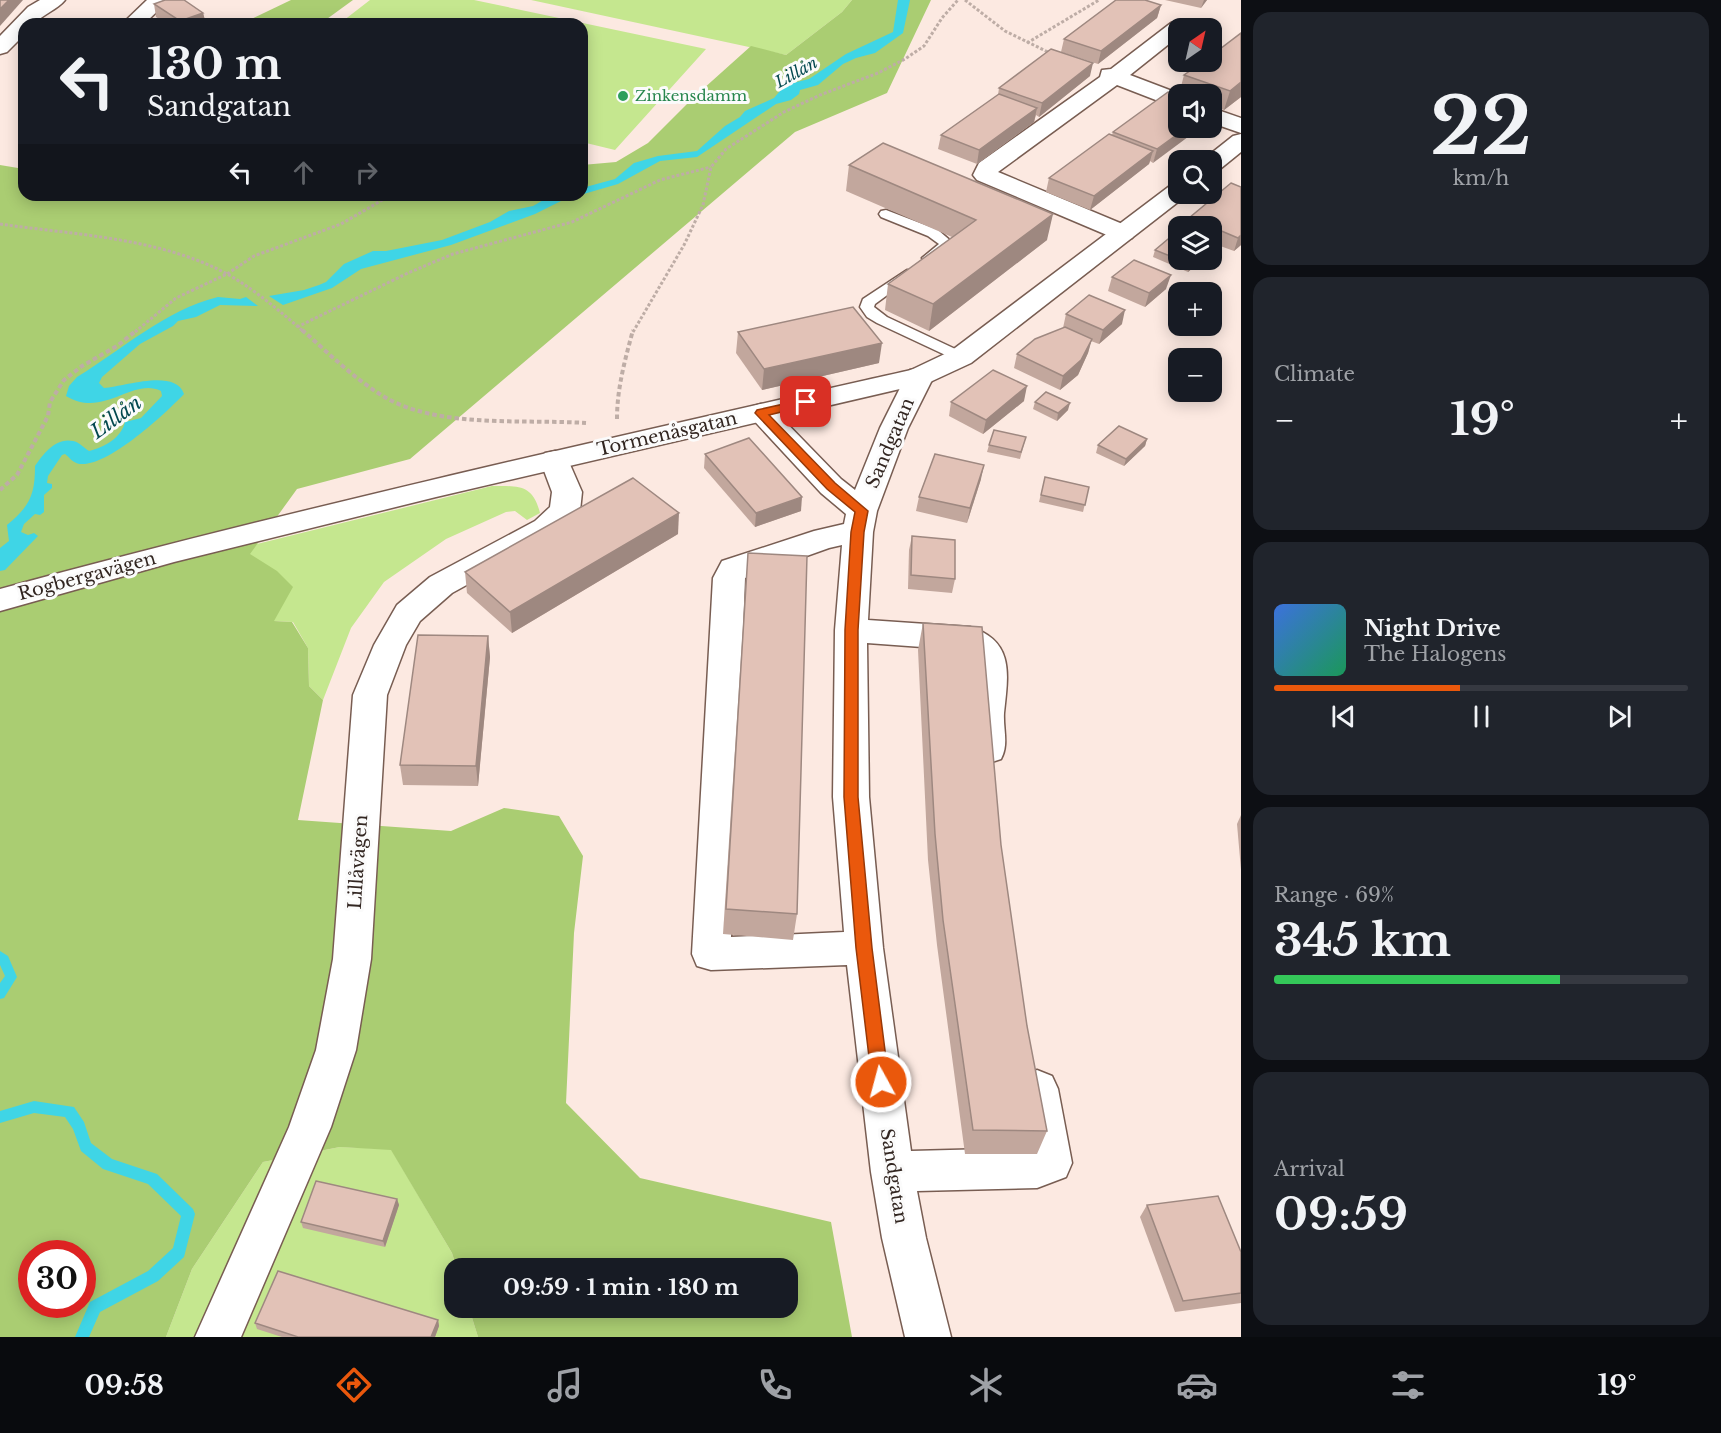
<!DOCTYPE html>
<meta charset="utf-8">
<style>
:root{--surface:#171b24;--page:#20242c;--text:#f1f3f6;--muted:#9ea1a6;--line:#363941;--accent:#ea580c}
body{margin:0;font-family:"Libre Baskerville",serif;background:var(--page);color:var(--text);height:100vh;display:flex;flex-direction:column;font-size:22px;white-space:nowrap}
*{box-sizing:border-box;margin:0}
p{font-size:20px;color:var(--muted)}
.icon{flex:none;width:33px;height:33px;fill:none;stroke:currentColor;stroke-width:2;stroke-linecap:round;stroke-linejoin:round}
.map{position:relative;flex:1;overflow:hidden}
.details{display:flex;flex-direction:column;gap:12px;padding:12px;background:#0d0f14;width:480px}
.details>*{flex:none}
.banner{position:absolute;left:18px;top:18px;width:570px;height:183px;border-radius:18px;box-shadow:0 3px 15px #0003;background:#171b24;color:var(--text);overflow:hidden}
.needle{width:39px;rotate:34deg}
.fabs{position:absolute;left:1168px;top:18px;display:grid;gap:12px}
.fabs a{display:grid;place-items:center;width:54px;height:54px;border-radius:12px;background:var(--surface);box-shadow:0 3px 15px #0003;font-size:30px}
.speed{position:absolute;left:18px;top:1240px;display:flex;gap:12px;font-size:30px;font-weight:700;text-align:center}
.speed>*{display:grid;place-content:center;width:78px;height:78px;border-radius:50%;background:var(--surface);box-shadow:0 3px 15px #0003;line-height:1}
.speed .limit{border:9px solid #d22;background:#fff;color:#111}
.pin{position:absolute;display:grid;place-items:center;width:51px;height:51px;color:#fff;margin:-26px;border-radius:12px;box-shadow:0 3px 9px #0006}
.me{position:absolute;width:66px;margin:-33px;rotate:353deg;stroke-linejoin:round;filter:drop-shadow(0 0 4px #0008)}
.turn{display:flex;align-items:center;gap:21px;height:126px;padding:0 30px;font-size:27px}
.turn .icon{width:78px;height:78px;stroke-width:2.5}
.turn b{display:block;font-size:42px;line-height:51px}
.lanes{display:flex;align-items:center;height:57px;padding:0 30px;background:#0003;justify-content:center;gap:30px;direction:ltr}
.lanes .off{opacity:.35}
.big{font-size:45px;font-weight:800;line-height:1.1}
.details .widget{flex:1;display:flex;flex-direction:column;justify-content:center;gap:9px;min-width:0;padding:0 21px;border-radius:18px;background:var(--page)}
.details .dial{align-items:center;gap:0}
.dial b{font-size:78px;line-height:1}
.song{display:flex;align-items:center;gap:18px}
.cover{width:72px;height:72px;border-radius:9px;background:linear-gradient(135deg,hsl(220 70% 55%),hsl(150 70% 35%))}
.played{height:6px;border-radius:3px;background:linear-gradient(90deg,var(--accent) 45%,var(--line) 45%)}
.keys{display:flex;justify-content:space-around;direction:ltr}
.heat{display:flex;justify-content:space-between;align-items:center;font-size:33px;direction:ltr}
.charge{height:9px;border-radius:4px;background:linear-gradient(90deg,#34c759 69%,var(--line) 0)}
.trip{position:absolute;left:444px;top:1258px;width:354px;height:60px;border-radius:18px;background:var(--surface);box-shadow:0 3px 15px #0003;font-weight:800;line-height:60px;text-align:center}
.menu{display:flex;height:96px;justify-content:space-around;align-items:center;background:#090b0e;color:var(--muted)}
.menu .icon{width:42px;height:42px}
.menu .on{color:var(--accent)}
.menu b{font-size:27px;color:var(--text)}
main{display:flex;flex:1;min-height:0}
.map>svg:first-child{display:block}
</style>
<main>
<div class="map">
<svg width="1241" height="1337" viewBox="0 0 1241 1337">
<rect width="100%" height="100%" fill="#fce9e1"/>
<g fill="#c5e78f">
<polygon points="370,0 474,0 706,49 615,150 582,142 582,24 339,24"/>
<polygon points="531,0 852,0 842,12 786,55"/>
<path d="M492 486C518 486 533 484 540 513L527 520 515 511 506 512 446 539 384 582 351 628 323 700 309 686 308 648 293 622 273 621 229 551Z"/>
<polygon points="340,1147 391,1149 452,1253 457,1269 454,1269 454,1308 469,1308 478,1337 166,1337 192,1269 263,1162"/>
</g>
<g fill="#aacd72" fill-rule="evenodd">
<polygon points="291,0 353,0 320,24 241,24"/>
<path d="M852 0H931L887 93 795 132 410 459 297 489 250 554 277 571 293 587 274 621 292 622 308 648 309 686 323 700 298 820 451 831 504 808 559 816 583 856 574 933 566 1103 640 1178 831 1222 852 1337H478L469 1308H788V1269H457L452 1253 391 1150 340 1147 263 1162 192 1269 166 1337H0V165L24 169V195H582V165L616 162 648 143 693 98 751 46 786 55 842 12ZM32 1254H82V1305H32Z"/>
</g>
<g fill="#3fd5e6">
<polygon points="898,0 910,0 903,33 875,53 856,58 843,64 818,85 800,90 799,94 791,100 776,104 697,157 660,161 618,184 563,200 535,214 451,245 361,269 332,288 283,305 269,296 304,290 319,285 326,282 344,264 373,251 386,251 442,240 490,222 509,211 533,206 552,195 582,195 582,188 615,179 634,163 658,156 697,151 725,126 740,117 745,111 774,98 785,85 809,79 846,54 893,32"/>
<path d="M218 297 240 299 246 297 258 306 220 305 196 317 178 321 173 326 140 344 102 377 99 383 104 388C124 387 175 368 184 394 165 414 108 467 80 464 73 463 70 458 65 454L62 455 48 476 47 483 52 484V488L44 495V512L40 515 35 514 24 524 21 532 28 535 34 533 38 536 5 570 0 571V548L9 541 7 525C30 506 35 495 35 466 43 454 56 437 73 441 79 442 84 448 89 451 105 447 121 438 125 422L141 418 162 396 161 391C132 377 104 419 66 396L69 386 77 377C123 349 165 310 218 297Z"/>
</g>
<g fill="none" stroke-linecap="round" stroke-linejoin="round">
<g fill="#3fd5e6" fill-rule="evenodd">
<polygon points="0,951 8,956 17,977 4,998 0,999 0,983 5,976 0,965"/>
<polygon points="34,1101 74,1107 84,1122 91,1143 112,1159 157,1174 193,1209 195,1214 184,1257 158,1281 100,1312 89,1337 75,1337 90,1302 148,1271 173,1248 181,1216 148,1184 103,1169 81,1151 73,1129 65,1117 34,1113 0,1123 0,1111"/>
</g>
<defs>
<g id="lane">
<path d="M886 210 938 230 953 243C946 253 937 264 924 261L922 258 939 244 928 236 881 217 879 214 881 211Z"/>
<polygon points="907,270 912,271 914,274 912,277 875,304 874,307 887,317 966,354 968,357 966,360 956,360 877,323 867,317 860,307 863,299"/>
</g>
<g id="street">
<path d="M40 0H65C57 10 43 14 34 24H24V35L7 52 0 54V36L28 7Z"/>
<polygon points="147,0 169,0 144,24 122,24"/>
<polygon points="1178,21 1185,23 1187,28 1179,28 1179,36 1130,75 1180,94 1179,109 1117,85 998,172 1132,228 1135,233 1132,238 1123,240 1114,238 977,180 973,175 979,163 1100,77 1102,70 1111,69 1171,23"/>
<polygon points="1212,108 1241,118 1241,133 1212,123"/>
<path d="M920 368 930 370 934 376 908 428 877 511 873 532 868 620 970 627C1015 641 1008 675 1004 713 1003 730 1009 744 1001 759L989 763 977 759C961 729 980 690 970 655L963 650 867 643 869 797 883 948 911 1151 1027 1148 1016 1089 1022 1076 1037 1070 1052 1076 1058 1089 1072 1163 1066 1177 1037 1188 917 1191 926 1238 951 1337H905L882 1238 871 1172 847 965 711 970 697 966 692 954 713 578 722 561 814 531 844 524 846 514 821 493 747 413 751 407 761 404 771 407 841 479 855 490 880 428 906 376 910 370ZM842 545 835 630 833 797 844 932 731 937 745 578 829 548Z"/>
<polygon points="555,451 565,453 582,492 580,511 576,518 557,535 452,593 420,621 406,645 387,695 371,959 356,1050 331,1127 241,1337 195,1337 289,1127 316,1050 333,959 353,695 374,645 397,605 430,577 535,521 550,507 552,492 540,460 545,453"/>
</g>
<g id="secondary">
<polygon points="1241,134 1241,152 1220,169 1212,171 1212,160 1204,159 1233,136"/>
<path d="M1179 183V194H1188L1187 195 971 363 930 382 436 497 174 562 0 611V589C302 507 606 439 911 370L951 351 1171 185Z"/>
</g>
</defs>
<use href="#lane" stroke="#785d52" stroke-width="3"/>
<use href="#street" stroke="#785d52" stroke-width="3"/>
<use href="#secondary" stroke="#785d52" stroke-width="3"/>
<g stroke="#beada6" stroke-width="3" stroke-dasharray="3 2" stroke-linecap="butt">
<polyline points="965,0 1005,31 1050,53"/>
<polyline points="1027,43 1099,0"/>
<path d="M0 224C69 234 146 237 211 266 245 281 275 307 304 332"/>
<polyline points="297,327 408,273 453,254 572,222 660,180 711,167"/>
<polyline points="135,332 176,298 227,274 254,256 341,224 391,195"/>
<polyline points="633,332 684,245 703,205 711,167 726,149 784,112 820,95 878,73 905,59 924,46 942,18 958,0"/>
</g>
<g stroke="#beada6" stroke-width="4" stroke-dasharray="4.5 3" stroke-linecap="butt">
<path d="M302 330C330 354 359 384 392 401 447 428 526 419 586 423"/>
<path d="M617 419C617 388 625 360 633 330"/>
<polyline points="0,490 17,475 48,416 50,402 64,380 82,366 117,346 137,330"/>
</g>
<use href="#lane" fill="#fff" fill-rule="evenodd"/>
<use href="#street" fill="#fff" fill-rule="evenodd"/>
<use href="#secondary" fill="#fff" fill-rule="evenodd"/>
</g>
<g fill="#c2a79d">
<polygon points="1165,0 1207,0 1201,8"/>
<polygon points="154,4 203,13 206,24 168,24 156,17"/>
<polygon points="1161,5 1157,18 1098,64 1061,52 1064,39"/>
<polygon points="1203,62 1241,97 1224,110 1212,106 1212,94 1179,94 1184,75"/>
<polygon points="1090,76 1039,117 1036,115 1034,122 977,164 938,149 941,135 998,95 999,88"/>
<polygon points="1179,96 1153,163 1150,161 1149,164 1090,210 1046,192 1049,178 1112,135 1113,132"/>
<polygon points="849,165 1047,240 929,331 885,310 888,284 952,237 846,191"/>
<polygon points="1231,183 1241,245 1234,251 1212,243 1212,226 1187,226 1189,218"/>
<polygon points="1155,250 1179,260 1202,260 1188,272 1153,257"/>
<polygon points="1112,277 1166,289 1145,307 1108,291"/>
<polygon points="1066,314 1122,324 1099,344 1091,341 1088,353 1078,375 1060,390 1014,368 1017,354 1063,328"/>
<polygon points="738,332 879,363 762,390 736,353"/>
<polygon points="1024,401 983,434 949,416 951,402"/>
<polygon points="1035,402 1068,410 1057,421 1033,409"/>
<polygon points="1026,437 1020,459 987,452 989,445"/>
<polygon points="1147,439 1145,446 1124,466 1096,453 1098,445"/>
<polygon points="705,454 801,511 755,527 704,468"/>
<polygon points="1045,477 1089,487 1083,512 1039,502"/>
<polygon points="981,479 967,523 916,511 919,497"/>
<polygon points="678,534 512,633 467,593 465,572"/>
<polygon points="912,536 955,579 952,593 908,589 909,550"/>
<polygon points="746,579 797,914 793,940 723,934"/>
<polygon points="923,623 1001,845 1027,1026 1047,1131 1037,1154 965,1154 937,945 928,860 918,650"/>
<polygon points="488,636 490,657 478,786 403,785 400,765"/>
<polygon points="1241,815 1241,870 1237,824"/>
<polygon points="397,1199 399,1205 385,1247 303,1228 301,1222"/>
<polygon points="1147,1205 1241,1252 1241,1303 1175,1312 1140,1217"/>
<polygon points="438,1320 439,1326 435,1337 282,1337 257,1329 255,1323"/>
</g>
<g fill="#9e8880">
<polygon points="9,0 23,0 0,26 0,9"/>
<polygon points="1204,0 1207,0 1201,8"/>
<polygon points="1161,5 1157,18 1098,64 1101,51"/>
<polygon points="203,13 206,24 180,24 180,21"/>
<polygon points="1093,63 1090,76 1039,117 1042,103"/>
<polygon points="1241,82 1241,97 1224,110 1230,91"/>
<polygon points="1037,108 1034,122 977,164 979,150"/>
<polygon points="1186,128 1200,128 1153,163 1157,149"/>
<polygon points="1153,151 1149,164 1090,210 1094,196"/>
<polygon points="1053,214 1047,240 929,331 933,304"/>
<polygon points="1241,235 1241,245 1234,251 1238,238"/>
<polygon points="1196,260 1202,260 1188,272 1190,264"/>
<polygon points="1171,275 1166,289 1145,307 1149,293"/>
<polygon points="1125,310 1122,324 1099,344 1103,330"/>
<polygon points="1092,339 1088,353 1078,375 1060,390 1063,376"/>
<polygon points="882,343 879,363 762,390 764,369"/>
<polygon points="1027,386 1024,401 983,434 986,420"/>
<polygon points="1070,403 1068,410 1057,421 1058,413"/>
<polygon points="1147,439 1145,446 1124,466 1126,459"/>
<polygon points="984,465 981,479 967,523 970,508"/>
<polygon points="802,497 801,511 755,527 756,513"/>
<polygon points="679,513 678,534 512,633 510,612"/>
<polygon points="488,636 490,657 478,786 476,766"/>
<polygon points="397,1199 399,1205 385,1247 383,1241"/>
<polygon points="438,1320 439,1326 435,1337 431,1337"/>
</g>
<g fill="#e2c2b7" stroke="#9e8880" stroke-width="1.5">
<polygon points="0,0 9,0 0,9"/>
<polygon points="165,0 184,0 203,13 180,21 154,4"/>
<polygon points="1116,0 1145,0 1161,5 1101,51 1064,39"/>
<polygon points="1241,33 1241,82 1230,91 1184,75 1203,62 1212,62 1212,55"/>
<polygon points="1051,49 1093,63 1042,103 999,88"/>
<polygon points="1168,92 1179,96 1179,128 1186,128 1157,149 1113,132"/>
<polygon points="999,94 1037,108 979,150 941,135"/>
<polygon points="1109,134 1153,151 1094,196 1049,178"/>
<polygon points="883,143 1053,214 933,304 888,284 976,220 849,165"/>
<polygon points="1231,183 1241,187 1241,235 1238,238 1212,227 1212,226 1210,226 1189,218"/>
<polygon points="1174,234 1179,236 1179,260 1196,260 1190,264 1155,250"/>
<polygon points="1134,260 1171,275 1149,293 1112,277"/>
<polygon points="1089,295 1125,310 1103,330 1066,314"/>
<polygon points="853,307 882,343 764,369 738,332"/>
<polygon points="1065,327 1092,339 1081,360 1063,376 1017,354 1035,339"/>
<polygon points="993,370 1027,386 986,420 951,402"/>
<polygon points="1046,392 1070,403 1058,413 1035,402"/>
<polygon points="1119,426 1147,439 1126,459 1098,445"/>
<polygon points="994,430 1026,437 1021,452 989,445"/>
<polygon points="749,438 802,497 756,513 705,454"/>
<polygon points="935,454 984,465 970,508 919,497"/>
<polygon points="1045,477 1089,487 1085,505 1041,495"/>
<polygon points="633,478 679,513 510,612 465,572"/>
<polygon points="912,536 955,540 955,579 911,575"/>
<polygon points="748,553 807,556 797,914 726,909"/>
<polygon points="923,623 982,627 1001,845 1027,1026 1047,1131 973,1130 943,920 935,834"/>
<polygon points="418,635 488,636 476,766 400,765"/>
<polygon points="316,1181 397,1199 383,1241 301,1222"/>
<polygon points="1218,1196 1241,1252 1241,1293 1183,1301 1147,1205"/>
<polygon points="278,1271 438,1320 431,1337 298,1337 255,1323"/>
</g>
<polygon fill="#ea580c" stroke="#983908" stroke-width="1.5" points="806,399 812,402 810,405 769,415 835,483 868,511 864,532 858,630 858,797 872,948 889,1082 887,1088 881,1090 875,1088 872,1082 856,948 844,797 845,630 851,532 855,512 827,489 755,413 757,410"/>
<circle fill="#2e9e5b" stroke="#fbfbfb" stroke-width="2" cx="623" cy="96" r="6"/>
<g text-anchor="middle" stroke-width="6" stroke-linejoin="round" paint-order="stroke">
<g font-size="15" fill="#27864d" stroke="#fbfbfb" text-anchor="start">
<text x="635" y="101">Zinkensdamm</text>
</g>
<g font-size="16" font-style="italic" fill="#03484f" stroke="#fbfbfb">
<text transform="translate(796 72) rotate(-29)" y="6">Lillån</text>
</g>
<g font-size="18" fill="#322621" stroke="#fbfbfb">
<text transform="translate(667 434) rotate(-13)" y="6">Tormenåsgatan</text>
<text transform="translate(890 443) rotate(-67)" y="6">Sandgatan</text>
<text transform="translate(87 576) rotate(-15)" y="6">Rogbergavägen</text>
<text transform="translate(358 862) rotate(-86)" y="6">Lillåvägen</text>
<text transform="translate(894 1176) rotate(81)" y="6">Sandgatan</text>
</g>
<g font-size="20" font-style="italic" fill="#03484f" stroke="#fbfbfb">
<text transform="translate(116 417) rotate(-36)" y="7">Lillån</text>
</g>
</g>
</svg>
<div class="fabs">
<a><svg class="needle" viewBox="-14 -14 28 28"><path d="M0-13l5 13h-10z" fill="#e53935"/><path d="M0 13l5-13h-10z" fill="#9ea1a6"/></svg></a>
<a><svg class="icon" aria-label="sound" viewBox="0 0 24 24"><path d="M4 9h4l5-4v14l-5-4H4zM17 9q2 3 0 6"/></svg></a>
<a><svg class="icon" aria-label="search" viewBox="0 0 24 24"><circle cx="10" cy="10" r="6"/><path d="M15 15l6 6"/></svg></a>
<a><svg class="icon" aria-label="layers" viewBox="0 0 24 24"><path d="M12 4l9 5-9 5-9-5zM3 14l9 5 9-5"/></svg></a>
<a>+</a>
<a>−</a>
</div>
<div class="speed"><div class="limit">30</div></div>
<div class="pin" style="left:806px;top:402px;background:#d93025"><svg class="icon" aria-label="arrive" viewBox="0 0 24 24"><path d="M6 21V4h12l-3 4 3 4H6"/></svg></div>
<svg class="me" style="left:881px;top:1082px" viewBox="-20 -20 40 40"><circle r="17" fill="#ea580c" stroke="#fff" stroke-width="3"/><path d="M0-11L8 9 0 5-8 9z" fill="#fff"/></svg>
<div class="trip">09:59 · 1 min · 180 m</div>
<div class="banner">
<div class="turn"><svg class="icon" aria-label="left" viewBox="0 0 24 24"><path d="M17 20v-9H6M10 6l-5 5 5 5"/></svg><div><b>130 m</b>Sandgatan</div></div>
<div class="lanes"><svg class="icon" aria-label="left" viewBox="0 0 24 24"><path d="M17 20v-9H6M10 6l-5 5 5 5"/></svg><svg class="icon off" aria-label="ahead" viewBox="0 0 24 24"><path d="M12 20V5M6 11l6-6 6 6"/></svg><svg class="icon off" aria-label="right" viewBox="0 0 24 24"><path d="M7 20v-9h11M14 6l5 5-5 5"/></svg></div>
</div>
</div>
<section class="details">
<div class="widget dial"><b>22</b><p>km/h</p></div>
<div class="widget"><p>Climate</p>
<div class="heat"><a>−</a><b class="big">19°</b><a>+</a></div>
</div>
<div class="widget">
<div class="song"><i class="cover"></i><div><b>Night Drive</b><p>The Halogens</p></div></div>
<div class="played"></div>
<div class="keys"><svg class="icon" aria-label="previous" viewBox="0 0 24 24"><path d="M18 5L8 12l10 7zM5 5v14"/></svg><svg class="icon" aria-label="pause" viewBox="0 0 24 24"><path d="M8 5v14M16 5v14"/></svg><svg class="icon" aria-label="next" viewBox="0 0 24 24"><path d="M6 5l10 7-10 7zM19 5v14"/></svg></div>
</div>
<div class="widget"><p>Range · 69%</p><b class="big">345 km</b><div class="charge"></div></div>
<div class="widget"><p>Arrival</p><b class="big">09:59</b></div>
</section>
</main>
<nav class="menu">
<b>09:58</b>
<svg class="icon on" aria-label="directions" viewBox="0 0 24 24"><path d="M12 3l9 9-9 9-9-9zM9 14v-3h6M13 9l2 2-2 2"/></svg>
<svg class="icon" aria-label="music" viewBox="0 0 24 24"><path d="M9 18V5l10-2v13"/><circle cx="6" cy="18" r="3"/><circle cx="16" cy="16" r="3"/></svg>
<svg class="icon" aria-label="phone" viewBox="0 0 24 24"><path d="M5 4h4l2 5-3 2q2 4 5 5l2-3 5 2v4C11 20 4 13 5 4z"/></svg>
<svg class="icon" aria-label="climate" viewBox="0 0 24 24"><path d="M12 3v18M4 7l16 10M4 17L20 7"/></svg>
<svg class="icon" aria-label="car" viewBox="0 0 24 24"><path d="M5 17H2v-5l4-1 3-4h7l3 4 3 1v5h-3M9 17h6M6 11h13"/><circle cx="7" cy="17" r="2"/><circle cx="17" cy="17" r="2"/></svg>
<svg class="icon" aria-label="filters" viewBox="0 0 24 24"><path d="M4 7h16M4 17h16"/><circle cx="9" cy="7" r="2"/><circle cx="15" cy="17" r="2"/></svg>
<b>19°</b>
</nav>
